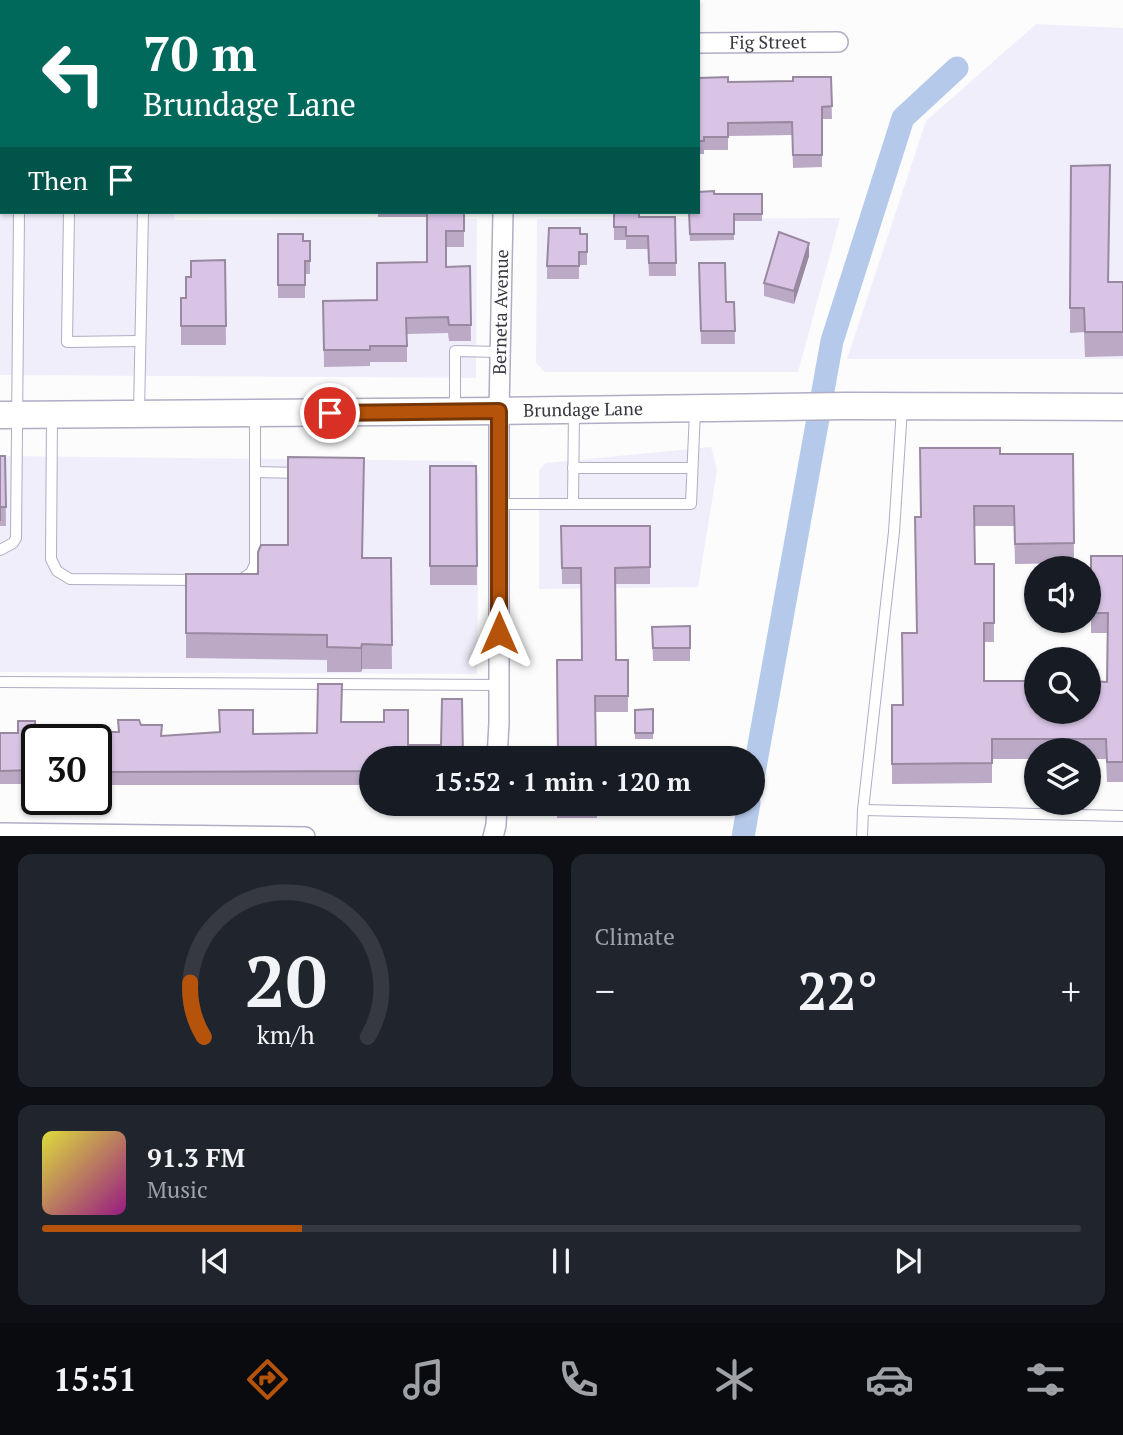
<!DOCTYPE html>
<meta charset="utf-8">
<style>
:root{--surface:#171b24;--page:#20242c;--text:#f1f3f6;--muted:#9ea1a6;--line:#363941;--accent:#b45309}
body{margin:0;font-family:"PT Serif",serif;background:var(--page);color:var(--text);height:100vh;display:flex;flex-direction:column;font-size:26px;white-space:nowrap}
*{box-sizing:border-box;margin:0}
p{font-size:23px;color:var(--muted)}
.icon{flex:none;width:38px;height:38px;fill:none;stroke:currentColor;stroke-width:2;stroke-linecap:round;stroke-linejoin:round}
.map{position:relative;height:836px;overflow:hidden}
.drawer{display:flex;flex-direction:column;gap:18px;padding:18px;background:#0d0f14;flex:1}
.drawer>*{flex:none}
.top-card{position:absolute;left:0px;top:0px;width:700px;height:214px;box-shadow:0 2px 5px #0004;background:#00695c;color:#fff;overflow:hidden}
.tools{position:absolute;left:1024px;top:556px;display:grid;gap:14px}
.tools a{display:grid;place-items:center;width:77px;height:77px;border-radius:50%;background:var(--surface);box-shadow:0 2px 5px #0004;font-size:35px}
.speed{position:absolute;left:21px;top:724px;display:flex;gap:14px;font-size:35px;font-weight:700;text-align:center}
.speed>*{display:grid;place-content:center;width:91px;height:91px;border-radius:50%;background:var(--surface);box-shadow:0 2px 5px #0004;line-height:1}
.speed .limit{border:4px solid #111;border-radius:10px;background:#fff;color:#111}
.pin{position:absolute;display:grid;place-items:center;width:60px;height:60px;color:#fff;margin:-30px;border:4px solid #fff;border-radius:50%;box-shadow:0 2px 7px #0007}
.me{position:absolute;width:77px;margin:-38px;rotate:0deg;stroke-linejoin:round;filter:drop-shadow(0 0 5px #0008)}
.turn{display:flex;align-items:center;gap:24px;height:147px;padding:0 28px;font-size:32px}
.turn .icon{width:91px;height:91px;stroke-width:2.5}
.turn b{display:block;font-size:49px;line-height:60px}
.then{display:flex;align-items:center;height:66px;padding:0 28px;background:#0003;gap:14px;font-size:26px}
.big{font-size:52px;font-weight:600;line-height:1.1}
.drawer .tile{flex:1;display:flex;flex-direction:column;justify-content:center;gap:10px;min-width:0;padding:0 24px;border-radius:14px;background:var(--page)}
.drawer .dial{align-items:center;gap:0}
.dial svg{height:182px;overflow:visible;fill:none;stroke:var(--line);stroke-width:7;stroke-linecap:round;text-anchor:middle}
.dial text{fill:var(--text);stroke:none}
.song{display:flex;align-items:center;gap:21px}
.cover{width:84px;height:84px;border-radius:10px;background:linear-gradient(135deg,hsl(60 70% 55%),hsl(310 70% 35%))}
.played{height:7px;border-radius:4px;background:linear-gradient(90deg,var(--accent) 25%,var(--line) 25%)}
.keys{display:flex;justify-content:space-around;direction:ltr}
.heat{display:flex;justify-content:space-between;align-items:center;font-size:38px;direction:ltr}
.drawer .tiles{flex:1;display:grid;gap:18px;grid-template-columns:1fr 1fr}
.tile:last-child{grid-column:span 2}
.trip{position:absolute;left:359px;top:746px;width:406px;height:70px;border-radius:35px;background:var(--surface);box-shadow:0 2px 5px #0004;font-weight:600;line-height:70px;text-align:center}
.tabs{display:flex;height:112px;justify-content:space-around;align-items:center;background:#090b0e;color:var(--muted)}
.tabs .icon{width:49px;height:49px}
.tabs .on{color:var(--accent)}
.tabs b{font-size:32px;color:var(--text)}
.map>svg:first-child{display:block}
</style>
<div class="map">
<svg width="1123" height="837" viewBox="0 0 1123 837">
<rect width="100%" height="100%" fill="#fcfcfc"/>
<g fill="#f0eefb">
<polygon points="0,24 2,24 2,212 174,212 175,220 477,219 476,378 0,375"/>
<polygon points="1036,24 1123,28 1123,359 847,359 926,121"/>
<polygon points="840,218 798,372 545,372 536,363 537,219"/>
<polygon points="711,447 717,470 698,587 539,589 539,470 546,463"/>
<polygon points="0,456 471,461 476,466 479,475 477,674 0,672"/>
</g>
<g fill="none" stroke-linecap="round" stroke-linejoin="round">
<g stroke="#b5c9ea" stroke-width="23">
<polyline points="752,784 832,341 903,118 957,68"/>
<polyline points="743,837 749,803"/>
</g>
<defs>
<g id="lane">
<polyline points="0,48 2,48"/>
<polyline points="0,192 2,192"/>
<polyline points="69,212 67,342 140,341"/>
<polyline points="455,411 455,351 500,352"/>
<polyline points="139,413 143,212"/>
<polyline points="52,415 51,559 57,571 70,579 197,580"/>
<polyline points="573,468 692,468"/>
<polyline points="255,472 299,473"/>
<polyline points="499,504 691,504 695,410"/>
<polyline points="573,504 574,410"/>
<polyline points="0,550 13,543 16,538 19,212"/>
<polyline points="240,580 251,573 255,564 255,413"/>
<polyline points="0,682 499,685"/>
<polyline points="863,810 1123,816"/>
<polyline points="862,837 863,810 894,532 902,408"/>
</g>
<g id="street">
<path id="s1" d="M698 43 838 42"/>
<path id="s2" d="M497 758 499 723V411L503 212"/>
<polyline points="0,833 305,837"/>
<polyline points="493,837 496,825 497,803"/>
</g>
<g id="secondary">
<path id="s3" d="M0 415 499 411 846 406 1123 407"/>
</g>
</defs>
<use href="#lane" stroke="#b2acc5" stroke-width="12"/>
<use href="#street" stroke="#b2acc5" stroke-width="22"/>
<use href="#secondary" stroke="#b2acc5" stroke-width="29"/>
<use href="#lane" stroke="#fff" stroke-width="10"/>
<use href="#street" stroke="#fff" stroke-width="19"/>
<use href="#secondary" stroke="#fff" stroke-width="26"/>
</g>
<g fill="#bba9c5">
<polygon points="831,77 832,119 822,119 822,167 793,168 792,135 728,136 728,150 704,150 704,154 698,154 698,78 728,82 793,81"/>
<polygon points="1071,166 1108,282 1123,282 1123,356 1085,357 1084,332 1070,333"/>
<polygon points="714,194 762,194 762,221 734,221 734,240 690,241 689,212"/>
<polygon points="378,212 464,212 464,247 446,247 446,267 470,266 471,341 449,341 448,333 407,334 407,362 370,362 370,366 324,367 323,301 377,300 427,262 427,217 378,217"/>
<polygon points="614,212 639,217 675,217 676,276 649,276 648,249 626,249 626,240 614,240"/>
<polygon points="278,234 303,241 310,241 310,274 305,274 305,298 278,298"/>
<polygon points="580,234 587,234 587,265 579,265 579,279 547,279 547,266"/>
<polygon points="809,256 794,304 764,296 764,283"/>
<polygon points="225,260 226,345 181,345 181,298 186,298 191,277"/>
<polygon points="699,263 726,302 734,302 735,344 701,344"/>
<polygon points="1000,454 1073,454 1074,563 1015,564 1014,526 974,526 975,564 994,564 994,642 984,642 984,681 1107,682 1108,633 1091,633 1091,556 1123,556 1123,782 1107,782 1106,759 1088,759 1088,751 1036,751 1036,759 992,759 992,783 892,784 892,705 903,705 916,633 921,517"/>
<polygon points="0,456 5,456 6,526 0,526 0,540"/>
<polygon points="430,466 476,466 477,585 430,585"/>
<polygon points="561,526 650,526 650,584 615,584 616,660 628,660 628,712 595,712 582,660 581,584 562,584"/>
<polygon points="363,558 391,558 392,669 362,669 361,672 327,672 327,660 186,658 186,574 258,574"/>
<polygon points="690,626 690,661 653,661 652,627"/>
<polygon points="653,709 653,739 635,739 635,710"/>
<polygon points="342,722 384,722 408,745 463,758 371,758 371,785 96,785 96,740 141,725 161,736 317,733"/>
<polygon points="0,733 37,743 37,784 0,784"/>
<rect x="557" y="803" width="40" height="15"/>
</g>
<g fill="#9889a0">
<polygon points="809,243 809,256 794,304 794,291"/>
<polygon points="362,644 362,669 361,672 361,648"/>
</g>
<g fill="#d9c4e5" stroke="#9889a0" stroke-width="2">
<polygon points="728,77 728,82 793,81 793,77 831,77 832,106 822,107 822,155 793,155 792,122 728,123 728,137 704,137 704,141 698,141 698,78"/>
<polygon points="1110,165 1108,282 1123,282 1123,332 1085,332 1084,308 1070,308 1071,166"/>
<polygon points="714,191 714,194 762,194 762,214 734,214 734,234 690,234 689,212 698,212 698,192"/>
<polygon points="427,212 464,212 464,231 446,231 446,267 470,266 471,325 449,325 448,317 406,318 407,346 370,346 370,350 324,350 323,301 377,300 377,263 427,262"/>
<polygon points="614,212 639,212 639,217 675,217 676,263 649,263 648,236 626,236 626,227 614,227"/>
<polygon points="549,228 580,228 580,234 587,234 587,252 579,252 579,266 547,266"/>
<polygon points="779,232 809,243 794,291 764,283"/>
<polygon points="278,234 303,234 303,241 310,241 310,261 305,261 305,285 278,285"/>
<polygon points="225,260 226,326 181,326 181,298 186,298 186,277 191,277 191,261"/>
<polygon points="699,263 725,263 726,302 734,302 735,331 701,331"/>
<polygon points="920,448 1000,448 1000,454 1073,454 1074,543 1015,544 1014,506 974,506 975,564 994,564 994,623 984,623 984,681 1036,681 1036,712 1088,712 1088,681 1107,682 1108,613 1091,613 1091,556 1123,556 1123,762 1107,762 1106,739 992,739 992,763 892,764 892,705 903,705 902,633 917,633 915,517 921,517"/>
<polygon points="0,456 5,456 6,507 0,507 0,521"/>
<polygon points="288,457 364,458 362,558 391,558 392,645 362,644 361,648 327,647 327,635 186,633 186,574 258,574 258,552 261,545 288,545"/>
<polygon points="430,466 476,466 477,566 430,566"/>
<polygon points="561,526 650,526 650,567 615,568 616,660 628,660 628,696 595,696 596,758 558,758 557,660 582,660 581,568 562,568"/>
<polygon points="690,626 690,648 653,648 652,627"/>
<polygon points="318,684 342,684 341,722 384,722 384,710 408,710 408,745 441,745 442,699 462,699 463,758 371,758 371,771 96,772 96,740 82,740 82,732 119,732 118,720 139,720 141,725 162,725 161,736 220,732 219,710 253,710 253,734 317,733"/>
<polygon points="653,709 653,733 635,733 635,710"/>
<polygon points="18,721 35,721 37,770 0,771 0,733 18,733"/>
</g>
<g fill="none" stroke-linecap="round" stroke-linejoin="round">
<defs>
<polyline id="route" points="330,413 499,411 499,633"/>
</defs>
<use href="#route" stroke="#753606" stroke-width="18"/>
<use href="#route" stroke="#b45309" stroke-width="12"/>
</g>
<g text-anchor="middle" stroke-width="5" stroke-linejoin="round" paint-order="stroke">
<g font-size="18" fill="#383540" stroke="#fcfcfc">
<text dy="6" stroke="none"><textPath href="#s1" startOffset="70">Fig Street</textPath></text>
<text dy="6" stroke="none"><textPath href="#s2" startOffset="446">Berneta Avenue</textPath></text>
<text dy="6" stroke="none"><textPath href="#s3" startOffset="583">Brundage Lane</textPath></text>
</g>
</g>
</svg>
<div class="tools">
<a><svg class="icon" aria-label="sound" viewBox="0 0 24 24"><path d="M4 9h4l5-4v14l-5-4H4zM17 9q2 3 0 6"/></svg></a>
<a><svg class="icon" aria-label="search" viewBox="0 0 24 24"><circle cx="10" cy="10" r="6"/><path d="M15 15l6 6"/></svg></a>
<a><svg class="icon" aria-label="layers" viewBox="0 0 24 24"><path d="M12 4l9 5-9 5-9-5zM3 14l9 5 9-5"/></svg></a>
</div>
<div class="speed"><div class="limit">30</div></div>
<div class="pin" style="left:330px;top:413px;background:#d93025"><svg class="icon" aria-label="arrive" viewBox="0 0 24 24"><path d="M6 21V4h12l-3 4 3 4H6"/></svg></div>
<svg class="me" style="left:499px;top:633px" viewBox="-20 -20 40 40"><path d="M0-17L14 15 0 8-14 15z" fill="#b45309" stroke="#fff" stroke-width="4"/></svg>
<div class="trip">15:52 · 1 min · 120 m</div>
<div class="top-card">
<div class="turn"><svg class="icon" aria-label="left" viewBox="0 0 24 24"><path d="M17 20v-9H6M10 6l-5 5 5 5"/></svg><div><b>70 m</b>Brundage Lane</div></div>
<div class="then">Then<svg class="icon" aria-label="arrive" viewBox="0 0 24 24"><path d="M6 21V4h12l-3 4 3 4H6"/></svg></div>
</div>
</div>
<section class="drawer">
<div class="tiles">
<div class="tile dial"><svg viewBox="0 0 100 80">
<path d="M14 69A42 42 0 1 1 86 69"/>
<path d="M14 69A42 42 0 0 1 8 45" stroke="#b45309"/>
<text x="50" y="56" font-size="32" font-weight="700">20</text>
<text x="50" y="72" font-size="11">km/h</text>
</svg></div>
<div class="tile"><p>Climate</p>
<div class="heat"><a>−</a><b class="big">22°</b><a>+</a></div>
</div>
<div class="tile">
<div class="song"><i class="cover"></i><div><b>91.3 FM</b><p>Music</p></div></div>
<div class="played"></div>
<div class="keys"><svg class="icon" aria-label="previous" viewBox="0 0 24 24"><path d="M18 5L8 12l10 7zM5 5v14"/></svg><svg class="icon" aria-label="pause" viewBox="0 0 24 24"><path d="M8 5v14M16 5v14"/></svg><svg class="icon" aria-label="next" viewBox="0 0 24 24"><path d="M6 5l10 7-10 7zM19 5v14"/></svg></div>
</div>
</div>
</section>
<nav class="tabs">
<b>15:51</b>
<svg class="icon on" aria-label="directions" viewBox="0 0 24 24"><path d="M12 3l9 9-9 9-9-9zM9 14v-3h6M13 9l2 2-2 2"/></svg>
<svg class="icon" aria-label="music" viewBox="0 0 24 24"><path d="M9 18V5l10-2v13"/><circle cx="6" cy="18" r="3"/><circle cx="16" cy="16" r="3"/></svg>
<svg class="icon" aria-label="phone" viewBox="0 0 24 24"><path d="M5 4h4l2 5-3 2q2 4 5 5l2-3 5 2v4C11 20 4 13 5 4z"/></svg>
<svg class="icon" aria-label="climate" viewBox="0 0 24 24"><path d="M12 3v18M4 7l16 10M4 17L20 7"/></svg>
<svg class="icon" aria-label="car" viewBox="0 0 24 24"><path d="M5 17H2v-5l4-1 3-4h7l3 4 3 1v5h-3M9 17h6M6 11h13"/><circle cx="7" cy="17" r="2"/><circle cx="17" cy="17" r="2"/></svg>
<svg class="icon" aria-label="filters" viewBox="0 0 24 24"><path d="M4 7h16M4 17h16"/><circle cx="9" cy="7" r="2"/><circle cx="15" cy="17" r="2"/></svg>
</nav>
